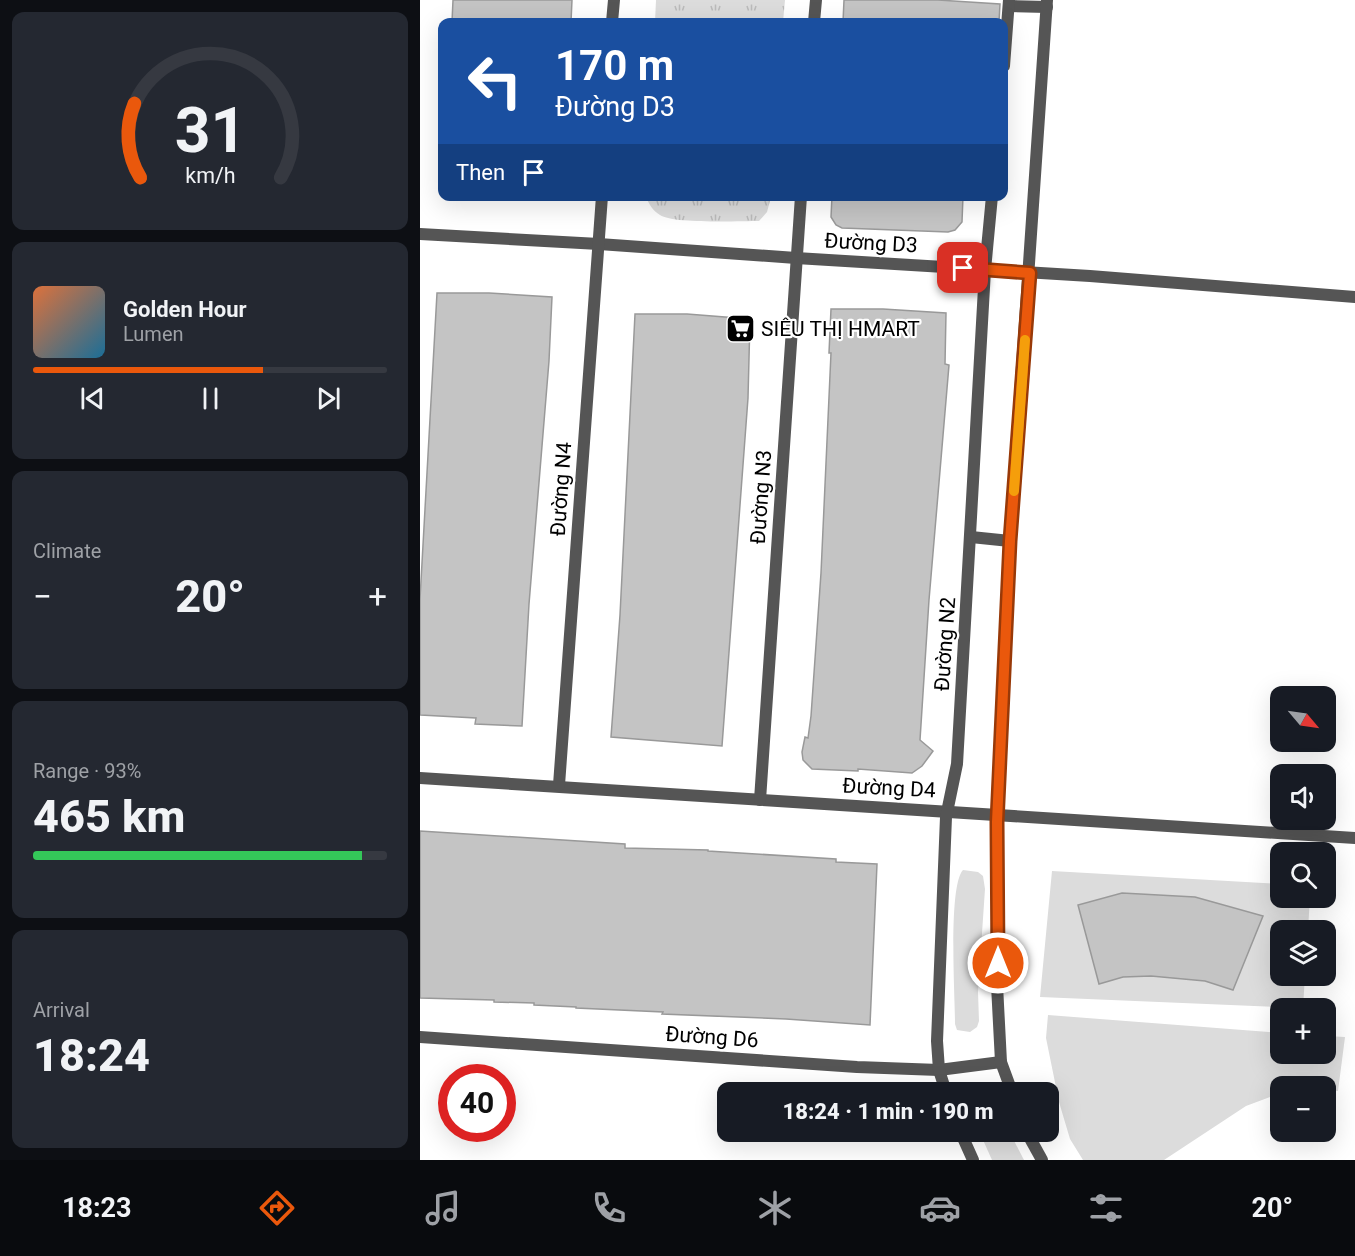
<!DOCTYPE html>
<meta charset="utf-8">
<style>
:root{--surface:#171b24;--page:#242831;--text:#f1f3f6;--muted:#9ea1a6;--line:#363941;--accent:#ea580c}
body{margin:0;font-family:Roboto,sans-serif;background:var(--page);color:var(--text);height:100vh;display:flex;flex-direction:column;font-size:22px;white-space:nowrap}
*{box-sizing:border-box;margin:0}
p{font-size:20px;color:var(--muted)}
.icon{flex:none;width:33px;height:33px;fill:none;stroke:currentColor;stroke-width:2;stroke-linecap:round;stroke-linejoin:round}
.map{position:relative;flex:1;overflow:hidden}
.sheet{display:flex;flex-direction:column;gap:12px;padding:12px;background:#0d0f14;width:420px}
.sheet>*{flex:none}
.hud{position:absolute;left:18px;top:18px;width:570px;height:183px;border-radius:12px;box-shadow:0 6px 24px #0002;background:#1a4fa0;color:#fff;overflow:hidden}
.needle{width:39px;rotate:119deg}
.buttons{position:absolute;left:850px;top:686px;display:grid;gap:12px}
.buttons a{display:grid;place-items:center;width:66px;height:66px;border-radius:12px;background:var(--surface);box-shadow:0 6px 24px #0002;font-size:30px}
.speed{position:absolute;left:18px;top:1064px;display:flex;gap:12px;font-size:30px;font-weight:700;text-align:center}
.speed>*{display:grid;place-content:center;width:78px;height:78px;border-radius:50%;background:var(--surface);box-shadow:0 6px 24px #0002;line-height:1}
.speed .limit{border:9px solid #d22;background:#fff;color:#111}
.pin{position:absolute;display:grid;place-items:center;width:51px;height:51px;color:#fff;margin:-26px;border-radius:12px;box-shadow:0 3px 9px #0006}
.me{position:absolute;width:66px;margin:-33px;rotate:0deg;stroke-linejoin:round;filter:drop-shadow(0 0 4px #0008)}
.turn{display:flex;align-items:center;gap:21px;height:126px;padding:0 18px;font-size:27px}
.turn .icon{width:78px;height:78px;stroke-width:2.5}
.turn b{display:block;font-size:42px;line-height:51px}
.then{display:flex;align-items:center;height:57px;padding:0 18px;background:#0003;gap:12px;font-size:22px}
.big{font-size:45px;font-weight:800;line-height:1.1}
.sheet .card{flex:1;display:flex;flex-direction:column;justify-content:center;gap:9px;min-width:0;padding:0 21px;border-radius:12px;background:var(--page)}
.sheet .dial{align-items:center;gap:0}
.dial svg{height:156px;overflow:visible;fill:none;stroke:var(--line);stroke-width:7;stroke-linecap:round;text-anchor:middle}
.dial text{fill:var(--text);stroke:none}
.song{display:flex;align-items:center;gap:18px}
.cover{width:72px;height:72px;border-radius:9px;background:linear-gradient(135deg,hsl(20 70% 55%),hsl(200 70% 35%))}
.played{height:6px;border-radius:3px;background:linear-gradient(90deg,var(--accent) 65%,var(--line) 65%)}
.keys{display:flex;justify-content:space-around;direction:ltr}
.heat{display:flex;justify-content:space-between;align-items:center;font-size:33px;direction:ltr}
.charge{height:9px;border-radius:4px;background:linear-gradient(90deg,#34c759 93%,var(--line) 0)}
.trip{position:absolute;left:297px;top:1082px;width:342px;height:60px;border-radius:12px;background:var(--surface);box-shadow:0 6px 24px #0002;font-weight:800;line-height:60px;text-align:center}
.menu{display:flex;height:96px;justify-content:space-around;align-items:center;background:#090b0e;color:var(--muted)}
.menu .icon{width:42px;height:42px}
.menu .current{color:var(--accent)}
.menu b{font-size:27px;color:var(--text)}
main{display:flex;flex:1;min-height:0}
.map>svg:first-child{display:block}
</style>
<main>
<section class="sheet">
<div class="card dial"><svg viewBox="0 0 100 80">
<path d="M14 69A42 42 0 1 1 86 69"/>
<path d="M14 69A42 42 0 0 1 11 31" stroke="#ea580c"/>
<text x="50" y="56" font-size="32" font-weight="700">31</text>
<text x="50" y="72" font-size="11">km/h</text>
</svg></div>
<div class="card">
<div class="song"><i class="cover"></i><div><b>Golden Hour</b><p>Lumen</p></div></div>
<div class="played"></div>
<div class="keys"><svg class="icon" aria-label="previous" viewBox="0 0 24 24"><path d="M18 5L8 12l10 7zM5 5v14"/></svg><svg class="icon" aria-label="pause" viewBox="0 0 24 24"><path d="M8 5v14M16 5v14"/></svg><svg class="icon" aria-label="next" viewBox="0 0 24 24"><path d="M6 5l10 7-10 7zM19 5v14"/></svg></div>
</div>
<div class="card"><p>Climate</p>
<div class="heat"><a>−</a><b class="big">20°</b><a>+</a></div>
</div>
<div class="card"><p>Range · 93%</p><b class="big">465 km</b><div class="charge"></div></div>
<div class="card"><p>Arrival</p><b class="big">18:24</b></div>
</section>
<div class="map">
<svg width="935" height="1160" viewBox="0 0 935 1160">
<defs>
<pattern id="park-tufts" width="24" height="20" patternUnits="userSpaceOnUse" patternTransform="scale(1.5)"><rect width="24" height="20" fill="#dcdcdc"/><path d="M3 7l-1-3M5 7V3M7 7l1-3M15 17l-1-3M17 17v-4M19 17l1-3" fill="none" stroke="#bbb"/></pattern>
</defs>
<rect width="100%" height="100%" fill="#fff"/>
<g fill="#dcdcdc">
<path d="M543 870 558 872 563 876 565 889 558 992 559 1021 557 1027 550 1032 537 1030 535 1024C535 996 528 886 543 870Z"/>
<polygon points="632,871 861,884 861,897 890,897 888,930 861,930 861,975 885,975 883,1008 620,997"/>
<polygon points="628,1015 861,1033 861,1053 906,1053 906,1036 925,1037 918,1091 906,1090 906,1086 861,1086 861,1093 826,1106 744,1160 663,1160 650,1139 639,1102 626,1038"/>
<polygon points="559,1131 589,1131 604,1160 572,1160"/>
</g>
<g fill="url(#park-tufts)">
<polygon points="236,0 365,0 363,22 235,22"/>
<path d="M226 197V196L351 197 347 212 339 221C320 221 253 224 240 215 233 211 229 204 226 197Z"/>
</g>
<g fill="#c4c4c4" stroke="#999" stroke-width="1.5">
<polygon points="33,0 152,0 151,22 32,22"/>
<polygon points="424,0 518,0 580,4 579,22 423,22"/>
<polygon points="412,196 543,196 542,222 535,230 528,232 422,228 416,225 411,217"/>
<polygon points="17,293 69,293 132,297 129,361 109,604 102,726 55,724 56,718 0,715 0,599"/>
<polygon points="411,309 463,309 526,313 525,364 529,365 509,600 500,740 513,751 502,766 492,773 438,769 438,771 392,769 383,760 382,752 385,737 388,738 391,716 401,573 411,353 409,353"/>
<polygon points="215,314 267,314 330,319 328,398 302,746 191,737 200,615"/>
<polygon points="0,831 205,844 205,848 288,850 288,851 416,859 416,862 457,864 450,1025 366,1019 242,1014 243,1012 156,1008 156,1007 114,1005 114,1003 74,1002 74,1000 0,998"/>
<polygon points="702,893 775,897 843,916 813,990 785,981 731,976 703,977 679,984 658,905"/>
</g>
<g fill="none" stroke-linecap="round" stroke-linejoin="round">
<g stroke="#555" stroke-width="12">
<polyline points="192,22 194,0"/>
<polyline points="394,22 396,0"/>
<polyline points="0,234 179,244 376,258 670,276 935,297"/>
<polyline points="0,778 935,838"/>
<polyline points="139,785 182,196"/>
<polyline points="340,800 381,196"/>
<polyline points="0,1037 437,1067 519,1070 581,1062"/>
</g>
<g stroke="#555" stroke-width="12">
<polyline points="589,6 627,7"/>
<polyline points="584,66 589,0"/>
<polyline points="551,537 590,541"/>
<polyline points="526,1092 519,1070 517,1041 526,817 537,764 565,270 572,196"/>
<polyline points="592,1092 581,1062 577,985 577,822 590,541 627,0"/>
<polyline points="540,1131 553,1160"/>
<polyline points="606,1131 622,1160"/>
</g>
</g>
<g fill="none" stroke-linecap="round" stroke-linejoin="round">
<defs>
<polyline id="route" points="543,268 610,273 590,541 577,822 578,963"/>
</defs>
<use href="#route" stroke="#983908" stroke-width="15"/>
<use href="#route" stroke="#ea580c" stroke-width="10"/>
<polyline stroke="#f59e0b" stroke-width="10" points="594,491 605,340"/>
</g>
<defs>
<symbol id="supermarket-square" viewBox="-11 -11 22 22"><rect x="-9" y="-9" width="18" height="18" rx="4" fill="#000" stroke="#fff"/><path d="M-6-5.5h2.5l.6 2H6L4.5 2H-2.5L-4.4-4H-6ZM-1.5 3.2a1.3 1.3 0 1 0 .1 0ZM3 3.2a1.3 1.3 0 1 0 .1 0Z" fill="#fff"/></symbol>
</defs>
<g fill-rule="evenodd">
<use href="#supermarket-square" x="304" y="312" width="33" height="33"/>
</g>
<g text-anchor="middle" stroke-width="4.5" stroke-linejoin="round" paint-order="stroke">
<g font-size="21" fill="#000" stroke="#fff">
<text transform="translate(451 243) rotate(3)" y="7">Đường D3</text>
<text transform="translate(141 489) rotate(-86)" y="7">Đường N4</text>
<text transform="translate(341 497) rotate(-86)" y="7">Đường N3</text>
<text transform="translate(525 644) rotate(-86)" y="7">Đường N2</text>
<text transform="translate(469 788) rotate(3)" y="7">Đường D4</text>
<text transform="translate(292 1037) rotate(4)" y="7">Đường D6</text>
</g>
<g font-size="21" fill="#000" stroke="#fff" text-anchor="start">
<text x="341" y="336">SIÊU THỊ HMART</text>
</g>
</g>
</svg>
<div class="buttons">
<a><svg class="needle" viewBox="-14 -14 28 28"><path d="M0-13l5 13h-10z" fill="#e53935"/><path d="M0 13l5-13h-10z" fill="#9ea1a6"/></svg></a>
<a><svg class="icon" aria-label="sound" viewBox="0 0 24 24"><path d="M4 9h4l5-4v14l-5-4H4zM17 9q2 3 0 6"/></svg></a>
<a><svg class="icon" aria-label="search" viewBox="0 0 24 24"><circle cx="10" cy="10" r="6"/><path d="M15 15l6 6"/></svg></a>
<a><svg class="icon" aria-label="layers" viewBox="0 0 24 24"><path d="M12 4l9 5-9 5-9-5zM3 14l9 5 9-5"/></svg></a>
<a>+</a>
<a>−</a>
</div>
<div class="speed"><div class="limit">40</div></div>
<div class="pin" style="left:543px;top:268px;background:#d93025"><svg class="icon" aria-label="arrive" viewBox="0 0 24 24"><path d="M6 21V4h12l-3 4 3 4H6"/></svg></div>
<svg class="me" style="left:578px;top:963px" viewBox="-20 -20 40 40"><circle r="17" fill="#ea580c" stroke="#fff" stroke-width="3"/><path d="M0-11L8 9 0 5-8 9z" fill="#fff"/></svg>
<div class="trip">18:24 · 1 min · 190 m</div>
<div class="hud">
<div class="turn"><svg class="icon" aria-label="left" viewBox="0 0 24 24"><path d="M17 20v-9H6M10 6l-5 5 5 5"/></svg><div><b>170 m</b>Đường D3</div></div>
<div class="then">Then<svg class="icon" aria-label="arrive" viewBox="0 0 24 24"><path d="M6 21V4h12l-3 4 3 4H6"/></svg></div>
</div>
</div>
</main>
<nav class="menu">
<b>18:23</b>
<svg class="icon current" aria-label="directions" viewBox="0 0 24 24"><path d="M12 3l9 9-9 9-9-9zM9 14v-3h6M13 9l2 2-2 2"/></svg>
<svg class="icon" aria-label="music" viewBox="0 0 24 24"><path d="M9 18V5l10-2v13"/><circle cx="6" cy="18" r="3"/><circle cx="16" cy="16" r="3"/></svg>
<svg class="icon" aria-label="phone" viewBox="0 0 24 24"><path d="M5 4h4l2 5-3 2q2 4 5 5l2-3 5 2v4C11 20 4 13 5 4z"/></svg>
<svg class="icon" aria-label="climate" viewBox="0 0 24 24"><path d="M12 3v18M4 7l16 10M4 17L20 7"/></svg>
<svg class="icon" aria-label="car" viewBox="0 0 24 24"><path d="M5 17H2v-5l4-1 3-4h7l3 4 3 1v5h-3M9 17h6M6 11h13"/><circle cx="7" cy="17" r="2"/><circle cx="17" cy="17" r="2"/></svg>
<svg class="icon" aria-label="filters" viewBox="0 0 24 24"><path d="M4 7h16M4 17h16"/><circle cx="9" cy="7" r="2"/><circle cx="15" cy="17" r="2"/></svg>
<b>20°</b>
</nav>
